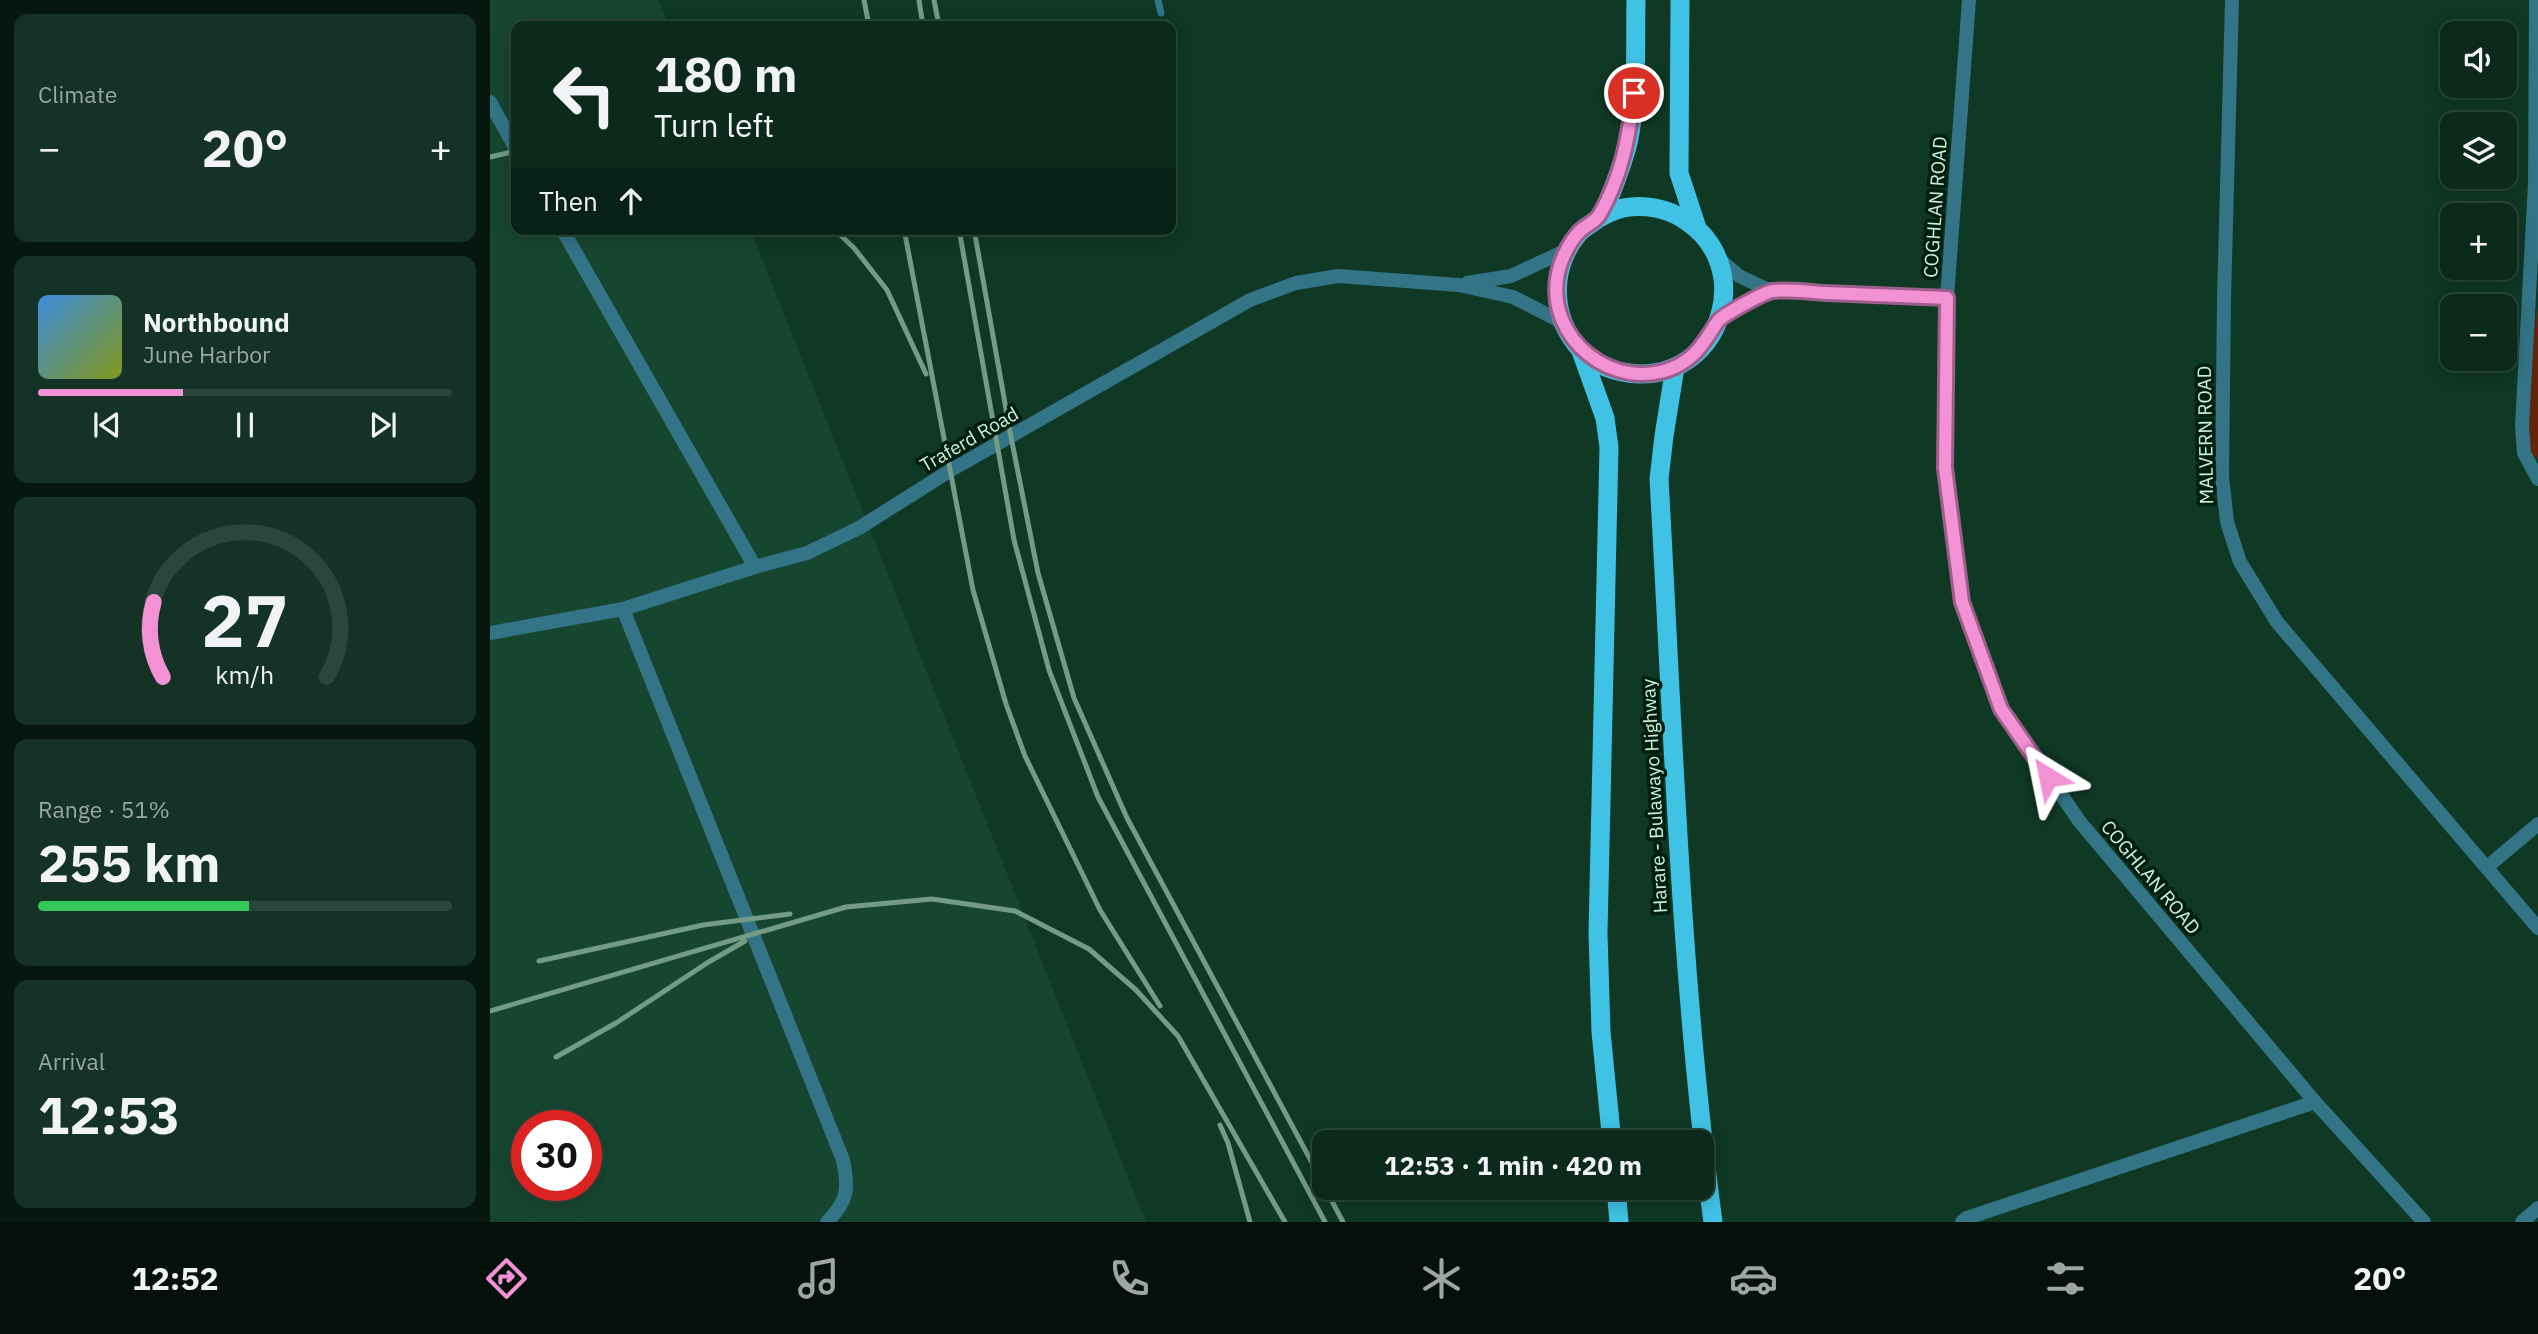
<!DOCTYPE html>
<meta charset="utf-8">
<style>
:root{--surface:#0b2a1c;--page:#143225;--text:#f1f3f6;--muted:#9aa7a3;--line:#2b463b;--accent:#f391d5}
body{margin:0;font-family:"IBM Plex Sans",sans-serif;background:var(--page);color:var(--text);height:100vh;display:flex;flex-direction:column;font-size:26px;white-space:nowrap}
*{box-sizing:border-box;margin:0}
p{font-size:23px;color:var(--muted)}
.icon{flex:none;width:38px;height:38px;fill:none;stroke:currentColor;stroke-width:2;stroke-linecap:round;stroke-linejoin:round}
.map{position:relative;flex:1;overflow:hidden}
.details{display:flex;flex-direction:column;gap:14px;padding:14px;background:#06170f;width:490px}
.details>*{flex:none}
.guide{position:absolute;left:21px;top:21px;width:665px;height:214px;border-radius:14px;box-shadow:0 4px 18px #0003,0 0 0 2px var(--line);background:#0b2a1c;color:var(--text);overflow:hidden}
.buttons{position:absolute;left:1950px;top:21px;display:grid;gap:14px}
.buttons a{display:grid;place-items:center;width:77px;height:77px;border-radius:14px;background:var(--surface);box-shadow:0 4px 18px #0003,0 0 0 2px var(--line);font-size:35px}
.speed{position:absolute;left:21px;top:1110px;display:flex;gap:14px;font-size:35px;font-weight:700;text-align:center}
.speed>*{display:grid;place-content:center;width:91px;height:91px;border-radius:50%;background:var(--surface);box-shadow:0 4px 18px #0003,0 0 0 2px var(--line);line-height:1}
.speed .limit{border:10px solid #d22;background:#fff;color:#111}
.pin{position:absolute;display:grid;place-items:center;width:60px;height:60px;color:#fff;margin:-30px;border:4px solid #fff;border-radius:50%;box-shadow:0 2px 7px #0007}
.me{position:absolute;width:77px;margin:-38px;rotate:325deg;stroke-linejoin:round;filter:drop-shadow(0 0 5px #0008)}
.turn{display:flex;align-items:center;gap:24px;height:147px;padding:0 28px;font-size:32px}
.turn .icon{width:91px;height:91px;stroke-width:2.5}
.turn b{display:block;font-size:49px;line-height:60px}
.then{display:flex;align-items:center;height:66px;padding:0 28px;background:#0003;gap:14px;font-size:26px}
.big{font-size:52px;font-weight:700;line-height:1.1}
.details .tile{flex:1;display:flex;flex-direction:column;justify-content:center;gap:10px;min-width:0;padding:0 24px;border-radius:14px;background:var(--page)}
.details .dial{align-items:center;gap:0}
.dial svg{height:182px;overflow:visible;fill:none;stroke:var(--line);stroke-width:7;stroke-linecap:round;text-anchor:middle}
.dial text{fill:var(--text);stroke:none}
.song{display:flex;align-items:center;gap:21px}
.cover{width:84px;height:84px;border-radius:10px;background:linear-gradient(135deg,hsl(210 70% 55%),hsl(70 70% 35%))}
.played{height:7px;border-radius:4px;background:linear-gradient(90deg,var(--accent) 35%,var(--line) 35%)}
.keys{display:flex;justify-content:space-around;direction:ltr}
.heat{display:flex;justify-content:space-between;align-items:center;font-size:38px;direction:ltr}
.charge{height:10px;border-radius:5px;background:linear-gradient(90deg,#34c759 51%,var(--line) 0)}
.trip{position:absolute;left:822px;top:1130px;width:402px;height:70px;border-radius:14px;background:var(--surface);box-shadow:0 4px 18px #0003,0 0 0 2px var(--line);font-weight:700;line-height:70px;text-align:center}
.dock{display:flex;height:112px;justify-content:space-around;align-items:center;background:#04110b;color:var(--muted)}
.dock .icon{width:49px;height:49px}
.dock .active{color:var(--accent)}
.dock b{font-size:32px;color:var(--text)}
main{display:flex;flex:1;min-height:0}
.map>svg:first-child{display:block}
</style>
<main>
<section class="details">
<div class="tile"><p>Climate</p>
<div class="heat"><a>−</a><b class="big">20°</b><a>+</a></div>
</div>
<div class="tile">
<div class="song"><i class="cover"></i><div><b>Northbound</b><p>June Harbor</p></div></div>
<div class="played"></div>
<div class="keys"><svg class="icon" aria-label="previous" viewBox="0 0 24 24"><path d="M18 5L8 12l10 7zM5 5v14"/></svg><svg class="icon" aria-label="pause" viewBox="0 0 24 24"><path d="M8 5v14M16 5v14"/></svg><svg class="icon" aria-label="next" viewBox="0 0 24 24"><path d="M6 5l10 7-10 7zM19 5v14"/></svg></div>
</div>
<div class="tile dial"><svg viewBox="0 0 100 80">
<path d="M14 69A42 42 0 1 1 86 69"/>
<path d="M14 69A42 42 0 0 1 10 36" stroke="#f391d5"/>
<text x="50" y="56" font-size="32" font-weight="700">27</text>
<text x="50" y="72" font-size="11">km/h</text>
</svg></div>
<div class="tile"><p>Range · 51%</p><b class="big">255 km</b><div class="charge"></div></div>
<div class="tile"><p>Arrival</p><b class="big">12:53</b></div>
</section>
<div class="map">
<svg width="2048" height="1222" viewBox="0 0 2048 1222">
<rect width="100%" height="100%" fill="#0f3825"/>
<path fill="#174630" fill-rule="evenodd" d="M0 0H168L179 26H26V229H260L656 1222H0ZM37 1125H96V1185H37Z"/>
<polygon fill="#62240d" points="2048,306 2048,460 2025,435"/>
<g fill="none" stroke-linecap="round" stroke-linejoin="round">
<polyline stroke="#337487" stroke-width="7" points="668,0 671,13"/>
<g stroke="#337487" stroke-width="14">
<polyline points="1479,0 1457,298 1455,468 1472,602 1512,709 1590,822 1825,1102 1934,1222"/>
<polyline points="1742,0 1734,299 1732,476 1737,522 1750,562 1787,622 2048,928"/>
<polyline points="2046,0 2045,183 2032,426 2034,453 2048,479"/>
<polyline points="0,102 26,149"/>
<polyline points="72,229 265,567"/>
<polyline points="1229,259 1249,276 1281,291 1229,319"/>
<polyline points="977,283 1021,276 1077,250"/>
<polyline points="1281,291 1457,298"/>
<path d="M133 609 353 1160C359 1189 358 1201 337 1222"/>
<polyline points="0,633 133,609 265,567 317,553 369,528 461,470 760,300 806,283 848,276 969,285 1023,297 1072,322"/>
<polyline points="1997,867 2048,824"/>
<polyline points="1472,1222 1477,1218 1825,1102"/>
<polyline points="2032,1222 2048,1208"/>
</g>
<g stroke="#40c2e4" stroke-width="19">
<polyline points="1190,0 1189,173 1207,228"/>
<path d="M1109 218C1116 214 1125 210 1133 208 1154 204 1177 208 1195 220 1265 265 1234 375 1149 374 1128 373 1106 366 1091 350 1060 317 1060 268 1088 234 1093 227 1103 224 1109 217 1118 206 1134 159 1138 143 1148 97 1145 47 1146 0"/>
<polyline points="1091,351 1115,418 1119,447 1108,933 1111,1032 1122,1143"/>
<path d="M1185 367 1174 436 1169 479C1183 726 1190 976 1223 1222"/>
<polyline points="1126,1188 1129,1222"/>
</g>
<g stroke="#749b86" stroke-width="5">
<polyline points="374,0 379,26"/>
<polyline points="429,0 433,26"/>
<polyline points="444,0 449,26"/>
<polyline points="0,157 26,151"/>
<polyline points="344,229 364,248 397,290 436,374"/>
<polyline points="414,229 483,590 516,704 535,756 610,910 670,1006"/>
<polyline points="469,229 524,540 559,670 608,797 835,1222"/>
<polyline points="484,229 521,437 548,573 584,698 637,818 835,1187"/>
<polyline points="49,961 213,925 300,914"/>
<polyline points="0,1011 356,907 442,899 525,911 599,949 646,990 688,1036 795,1222"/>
<polyline points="66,1057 126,1023 217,963 255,941"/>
<polyline points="730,1125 738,1143 760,1222"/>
<polyline points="835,1188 853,1222"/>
</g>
</g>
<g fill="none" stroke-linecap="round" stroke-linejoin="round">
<defs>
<path id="route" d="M1144 93C1139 136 1132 176 1110 214 1106 222 1096 225 1090 231 1080 241 1071 259 1068 273 1054 339 1125 394 1185 367 1208 356 1215 340 1228 321 1233 315 1274 292 1283 291 1299 289 1319 292 1336 293 1376 295 1417 296 1457 298L1455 468 1472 602 1511 709 1558 777"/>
</defs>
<use href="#route" stroke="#9e5e8a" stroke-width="18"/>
<use href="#route" stroke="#f391d5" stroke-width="12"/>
</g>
<g text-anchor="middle" stroke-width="7" stroke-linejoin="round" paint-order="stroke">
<g font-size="19" fill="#ccf1db" stroke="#001e0f">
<text transform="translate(1445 207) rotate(-86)" y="7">COGHLAN ROAD</text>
<text transform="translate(1715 435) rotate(-91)" y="7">MALVERN ROAD</text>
<text transform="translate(479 439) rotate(-30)" y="7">Traferd Road</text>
<text transform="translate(1164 796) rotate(-93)" y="7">Harare - Bulawayo Highway</text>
<text transform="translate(1661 877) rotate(50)" y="7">COGHLAN ROAD</text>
</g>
</g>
</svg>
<div class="buttons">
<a><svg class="icon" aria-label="sound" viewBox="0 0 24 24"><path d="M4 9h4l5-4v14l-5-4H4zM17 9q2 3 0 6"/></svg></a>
<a><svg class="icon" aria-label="layers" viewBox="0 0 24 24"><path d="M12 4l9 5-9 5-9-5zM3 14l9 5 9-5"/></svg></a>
<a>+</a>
<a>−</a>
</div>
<div class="speed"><div class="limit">30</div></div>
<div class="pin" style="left:1144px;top:93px;background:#d93025"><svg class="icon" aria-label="arrive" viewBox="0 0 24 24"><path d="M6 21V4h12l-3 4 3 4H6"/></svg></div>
<svg class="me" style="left:1558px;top:777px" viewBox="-20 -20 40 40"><path d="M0-17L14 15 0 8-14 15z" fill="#f391d5" stroke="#fff" stroke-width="4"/></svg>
<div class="trip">12:53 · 1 min · 420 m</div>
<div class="guide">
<div class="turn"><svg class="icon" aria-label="left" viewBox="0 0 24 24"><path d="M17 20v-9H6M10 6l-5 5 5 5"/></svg><div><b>180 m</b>Turn left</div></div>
<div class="then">Then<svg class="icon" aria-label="ahead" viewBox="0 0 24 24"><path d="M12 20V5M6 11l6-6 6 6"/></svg></div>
</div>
</div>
</main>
<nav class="dock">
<b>12:52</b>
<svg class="icon active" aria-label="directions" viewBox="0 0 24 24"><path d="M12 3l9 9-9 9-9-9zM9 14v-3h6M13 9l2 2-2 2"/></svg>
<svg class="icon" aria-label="music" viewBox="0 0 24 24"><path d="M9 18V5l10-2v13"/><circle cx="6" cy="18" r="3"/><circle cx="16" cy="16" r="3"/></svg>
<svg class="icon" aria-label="phone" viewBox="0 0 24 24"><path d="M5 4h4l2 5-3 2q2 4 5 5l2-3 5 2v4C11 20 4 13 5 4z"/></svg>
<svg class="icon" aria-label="climate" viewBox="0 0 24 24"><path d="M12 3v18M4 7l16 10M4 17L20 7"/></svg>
<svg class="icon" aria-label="car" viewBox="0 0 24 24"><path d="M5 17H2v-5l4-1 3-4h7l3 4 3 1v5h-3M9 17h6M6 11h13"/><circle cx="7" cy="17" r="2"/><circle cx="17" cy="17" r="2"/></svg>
<svg class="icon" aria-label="filters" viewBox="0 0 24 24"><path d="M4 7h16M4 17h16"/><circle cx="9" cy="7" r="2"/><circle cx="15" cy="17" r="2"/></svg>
<b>20°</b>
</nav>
